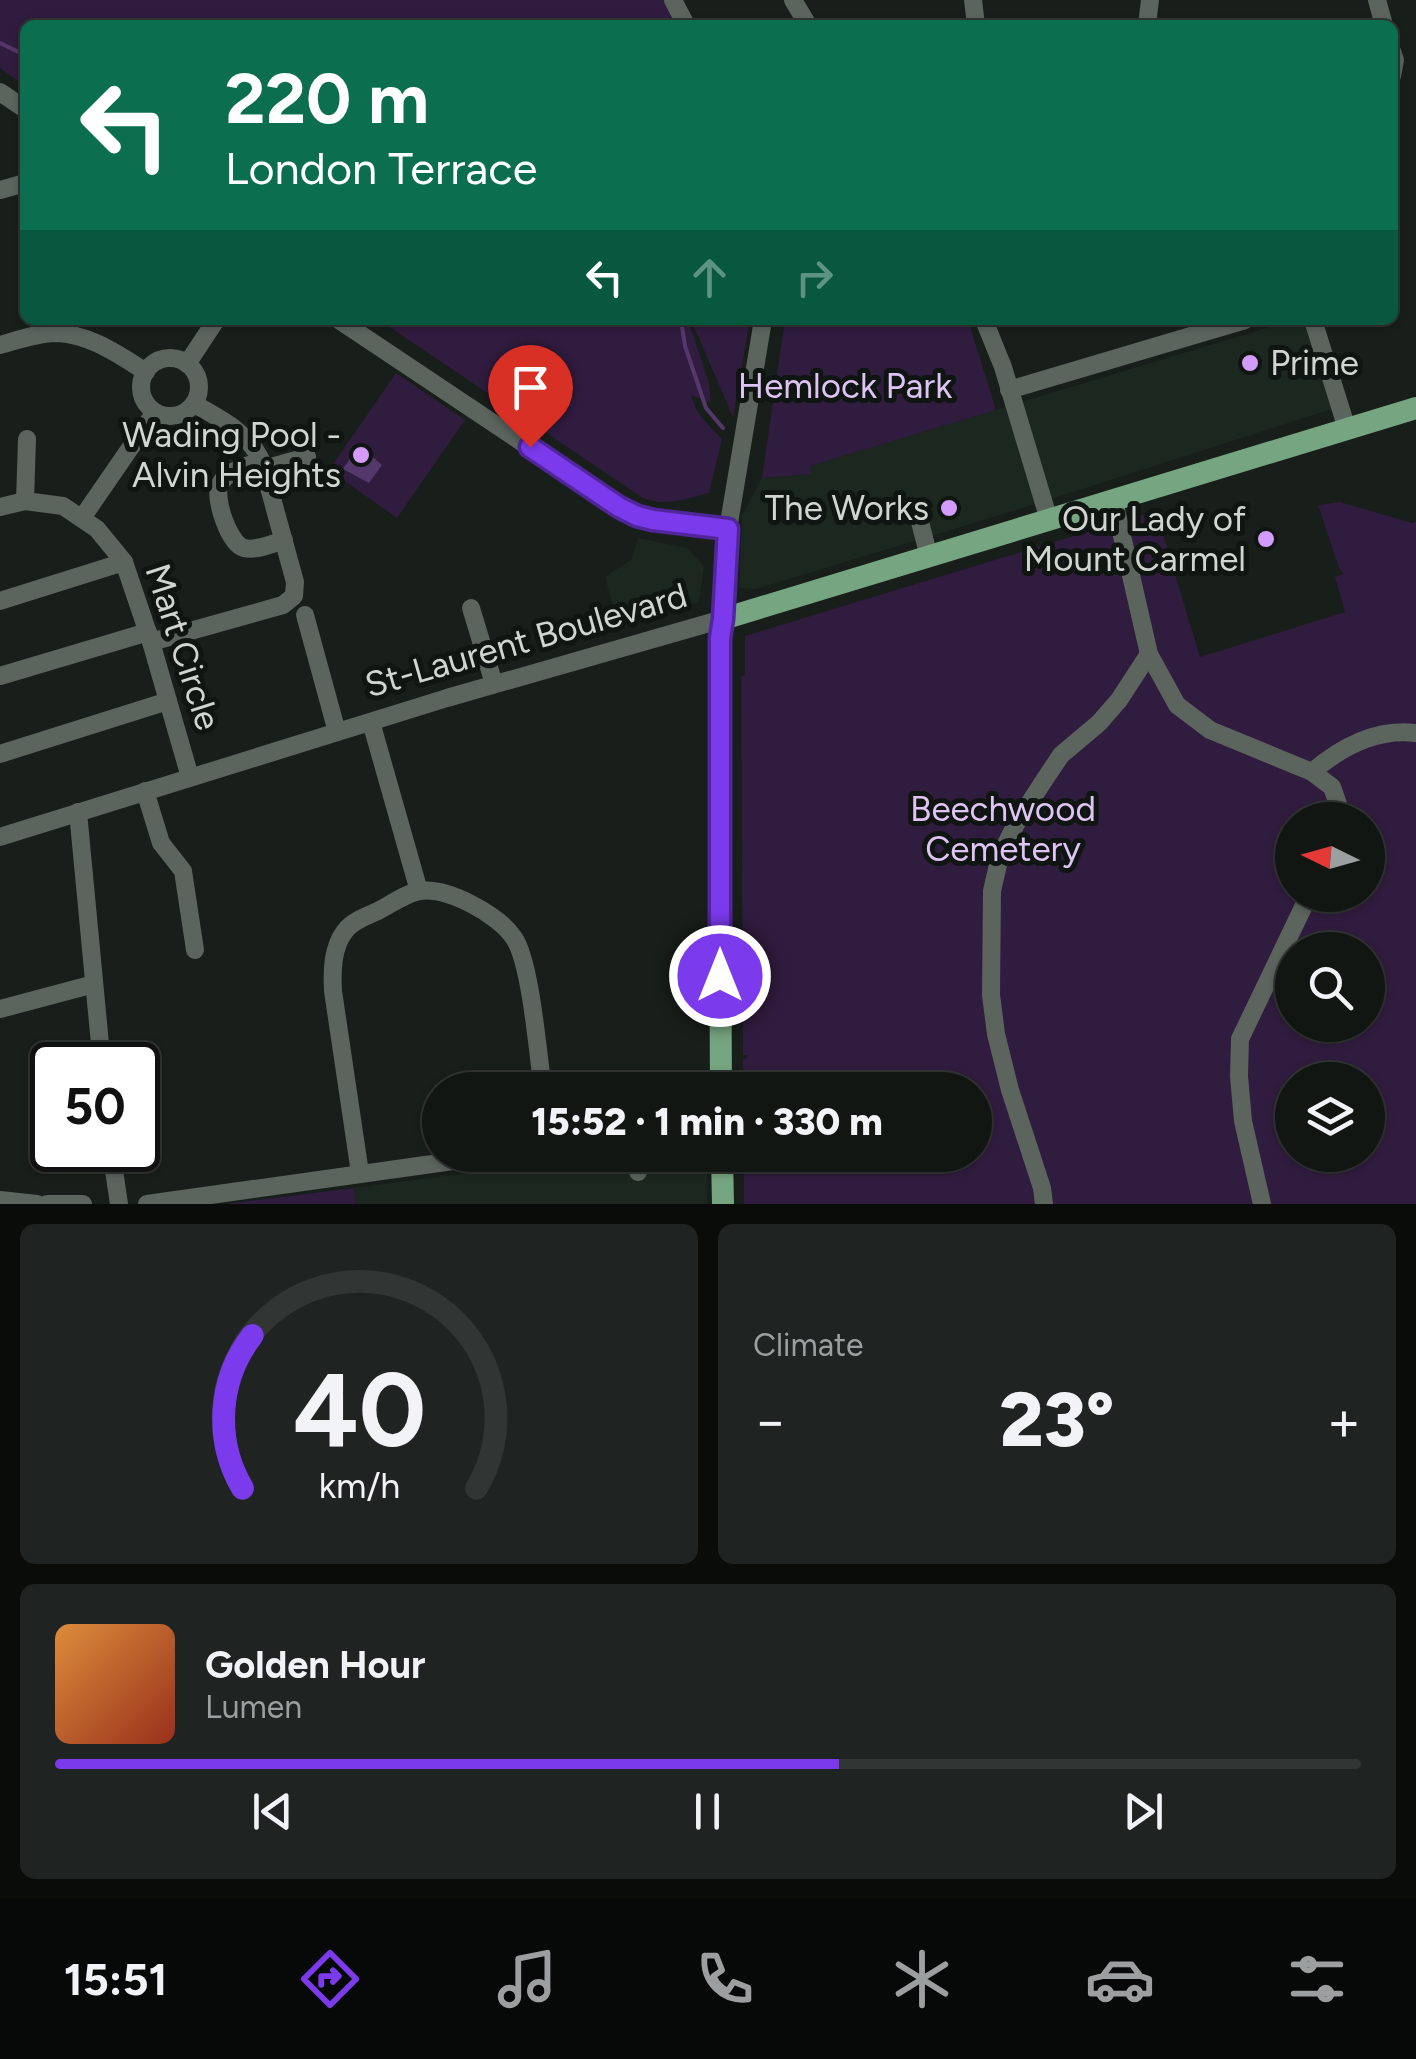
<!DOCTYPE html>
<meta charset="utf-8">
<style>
:root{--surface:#121613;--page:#1f2321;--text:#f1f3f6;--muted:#9c9fa0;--line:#313533;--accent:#7c3aed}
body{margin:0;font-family:Figtree,sans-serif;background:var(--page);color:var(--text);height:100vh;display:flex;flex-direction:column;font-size:38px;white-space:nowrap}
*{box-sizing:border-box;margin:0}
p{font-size:32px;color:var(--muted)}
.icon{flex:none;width:55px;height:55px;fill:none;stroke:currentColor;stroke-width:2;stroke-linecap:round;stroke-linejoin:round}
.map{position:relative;height:1204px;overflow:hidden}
.details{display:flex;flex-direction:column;gap:20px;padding:20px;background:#0a0c0a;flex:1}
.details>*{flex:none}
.banner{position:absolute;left:20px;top:20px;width:1378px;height:305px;border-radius:15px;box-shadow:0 2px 8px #0004,0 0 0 2px var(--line);background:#0b6e4f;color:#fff;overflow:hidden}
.needle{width:65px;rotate:275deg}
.fabs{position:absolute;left:1275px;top:802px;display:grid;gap:20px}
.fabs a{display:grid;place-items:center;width:110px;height:110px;border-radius:50%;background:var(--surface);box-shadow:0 2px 8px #0004,0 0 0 2px var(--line);font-size:50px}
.speed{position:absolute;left:30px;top:1042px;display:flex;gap:20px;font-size:50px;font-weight:700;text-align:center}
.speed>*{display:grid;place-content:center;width:130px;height:130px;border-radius:50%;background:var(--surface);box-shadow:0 2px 8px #0004,0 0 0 2px var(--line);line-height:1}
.speed .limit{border:5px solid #111;border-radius:15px;background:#fff;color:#111}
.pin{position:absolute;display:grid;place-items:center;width:85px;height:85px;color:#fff;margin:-102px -42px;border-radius:50% 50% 50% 0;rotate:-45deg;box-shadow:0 0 10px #0007}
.pin .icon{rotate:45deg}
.me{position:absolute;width:110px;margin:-55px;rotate:0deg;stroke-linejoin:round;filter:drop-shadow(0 0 8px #0008)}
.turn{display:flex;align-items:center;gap:35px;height:210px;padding:0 40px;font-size:45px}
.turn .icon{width:130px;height:130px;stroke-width:2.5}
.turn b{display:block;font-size:70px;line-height:85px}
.lanes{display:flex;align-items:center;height:95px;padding:0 40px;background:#0003;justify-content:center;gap:50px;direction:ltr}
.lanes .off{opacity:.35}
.big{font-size:75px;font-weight:800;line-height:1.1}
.details .card{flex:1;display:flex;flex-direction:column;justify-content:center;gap:15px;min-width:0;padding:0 35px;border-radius:15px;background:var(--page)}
.details .dial{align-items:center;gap:0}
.dial svg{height:260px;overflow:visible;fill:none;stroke:var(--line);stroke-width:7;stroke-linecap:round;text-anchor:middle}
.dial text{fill:var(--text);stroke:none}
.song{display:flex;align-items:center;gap:30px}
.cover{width:120px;height:120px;border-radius:15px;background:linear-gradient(135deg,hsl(30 70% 55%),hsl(10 70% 35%))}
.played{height:10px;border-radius:5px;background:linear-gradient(90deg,var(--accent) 60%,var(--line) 60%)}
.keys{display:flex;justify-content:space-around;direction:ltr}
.heat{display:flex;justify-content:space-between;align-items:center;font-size:55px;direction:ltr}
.details .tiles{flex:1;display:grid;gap:20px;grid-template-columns:1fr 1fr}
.card:last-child{grid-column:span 2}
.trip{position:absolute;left:422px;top:1072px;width:570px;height:100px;border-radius:50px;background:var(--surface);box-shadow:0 2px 8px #0004,0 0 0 2px var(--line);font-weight:800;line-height:100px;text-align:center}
.menu{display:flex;height:160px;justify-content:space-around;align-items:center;background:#070908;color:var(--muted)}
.menu .icon{width:70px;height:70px}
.menu .on{color:var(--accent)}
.menu b{font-size:45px;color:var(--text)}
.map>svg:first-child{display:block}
</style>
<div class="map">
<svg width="1416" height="1204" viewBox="0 0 1416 1204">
<rect width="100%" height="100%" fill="#181e19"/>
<g fill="#1c281f">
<polygon points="1293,320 1306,320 1332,409 1023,508 756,589 739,588 742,515 762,478 811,474 810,466"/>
<polygon points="638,538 687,548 704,566 699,602 619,629 605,577 632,559"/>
<polygon points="605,1155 707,1155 707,1204 356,1204 354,1188"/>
</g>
<g fill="#301c3e" fill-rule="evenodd">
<polygon points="0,0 673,0 681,25 25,25 25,86 0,68"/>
<path d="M379 320H688L709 383 711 403 691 395C695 413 709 426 722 439L709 493C686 499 666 507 643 498Z"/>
<polygon points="691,320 750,320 733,417"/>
<polygon points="785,320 968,320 996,410 810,466 812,474 762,478"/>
<polygon points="396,373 465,420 397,518 329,470"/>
<path d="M1340 502 1412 523 1416 522V1204H744V1155H975V1090H743V1059L747 1058V1055H743L741 676 745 675V636L1156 511 1200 657 1345 612 1335 577 1344 574 1339 568 1318 505ZM1292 820H1368V895H1292ZM1292 950H1368V1025H1292ZM1292 1080H1368V1155H1292Z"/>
<polygon points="354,1188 356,1204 225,1204"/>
</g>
<polygon fill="#55386b" points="359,445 382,465 369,483 343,469"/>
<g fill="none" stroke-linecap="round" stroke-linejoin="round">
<g stroke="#55386b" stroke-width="4">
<polyline points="0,43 25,55"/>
<polyline points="681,320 685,346 706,408 723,428"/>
</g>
<g stroke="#5c645e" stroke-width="18">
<polyline points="673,0 686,25"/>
<polyline points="793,0 808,25"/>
<polyline points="973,0 976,25"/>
<polyline points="1377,0 1384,25"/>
<polyline points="1147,25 1150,0"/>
<polyline points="1392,51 1395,60 1392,76"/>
<polyline points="0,92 25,109"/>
<polyline points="0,190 25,183"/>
<path d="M339 320 619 507C653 524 691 525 728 529"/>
<polyline points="984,320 1003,367 1049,520"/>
<polyline points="1313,320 1347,429"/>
<path d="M0 345C18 340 38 333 56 333 90 334 119 355 146 372"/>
<circle cx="170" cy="387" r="29"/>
<polyline points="187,364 216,320"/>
<polyline points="1009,390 1245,320"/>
<path d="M262 462C248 465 228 470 220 484 213 497 229 544 244 548 256 551 272 544 284 540"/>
<polyline points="264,469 307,457"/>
<polyline points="25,501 27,439"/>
<polyline points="1114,501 1149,654 1177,705 1210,730 1312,772 1332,787 1340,810 1339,820"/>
<polyline points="0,507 25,501 63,506 97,529 124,562 151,642 190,777"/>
<polyline points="82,518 155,412"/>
<polyline points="919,518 929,557"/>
<polyline points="0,601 124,562"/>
<polyline points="471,608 494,684"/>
<polyline points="305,615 337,732"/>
<path d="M151 642 283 605 294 596 295 582 262 462C248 432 221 419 194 404"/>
<polyline points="0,676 148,632"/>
<polyline points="371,722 419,891"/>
<polyline points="0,754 168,701"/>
<path d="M1312 772C1341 747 1377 728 1416 733"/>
<polyline points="145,791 161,843 183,871 195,950"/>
<polyline points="78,812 102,1065"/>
<polyline points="0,837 447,698 723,619 728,529 763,320"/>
<polyline points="0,1009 94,984"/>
<polyline points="111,1150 119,1204"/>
<polyline points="635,1155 638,1172"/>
<path d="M360 1173 333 991C332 971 332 948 345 931 352 921 367 916 378 911 390 905 406 893 420 891 448 887 499 915 514 938 531 963 538 1056 543 1090"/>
<polyline points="0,1200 37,1204"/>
<polyline points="47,1204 83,1204"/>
<polyline points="147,1204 496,1155"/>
<polyline points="1044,1204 1042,1188 1010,1090 996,1034 991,995 992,891 1000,856 1016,824 1043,782 1061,755 1099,723 1119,700 1149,654"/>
<polyline points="1262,1204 1243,1121 1239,1076 1240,1039 1309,895"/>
</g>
<g stroke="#76a581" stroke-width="22">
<polyline points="721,1090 719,709 720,638 723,619 1416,408"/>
<polyline points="722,1155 723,1204"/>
</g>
</g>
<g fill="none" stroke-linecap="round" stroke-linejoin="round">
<defs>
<polyline id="route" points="530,447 619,507 637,516 653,520 728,529 723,619 720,638 720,976"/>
</defs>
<use href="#route" stroke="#51269a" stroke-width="25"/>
<use href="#route" stroke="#7c3aed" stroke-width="18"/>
</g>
<g fill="#d39cfc" stroke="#0f1510" stroke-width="4">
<circle cx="1250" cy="363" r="10"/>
<circle cx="361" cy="455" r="10"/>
<circle cx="949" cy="508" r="10"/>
<circle cx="1266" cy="539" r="10"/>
</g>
<g text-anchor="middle" stroke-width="10" stroke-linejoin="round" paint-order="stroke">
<g font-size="35" fill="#d1d5d1" stroke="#0f1510" text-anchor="end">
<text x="1270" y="375" text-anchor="start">Prime</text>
<text x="341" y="447">Wading Pool -<tspan x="341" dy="40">Alvin Heights</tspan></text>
<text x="929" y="520">The Works</text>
<text x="1246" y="531">Our Lady of<tspan x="1246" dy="40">Mount Carmel</tspan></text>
</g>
<g font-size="35" fill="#dec3f4" stroke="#0f1510">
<text x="845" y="398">Hemlock Park</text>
<text x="1003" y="821">Beechwood<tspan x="1003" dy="40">Cemetery</tspan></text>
</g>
<g font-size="35" fill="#d1d5d1" stroke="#0f1510">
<text transform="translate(526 640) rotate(-16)" y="12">St-Laurent Boulevard</text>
<text transform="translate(183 647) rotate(72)" y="12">Mart Circle</text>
</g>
</g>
</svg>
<div class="fabs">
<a><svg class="needle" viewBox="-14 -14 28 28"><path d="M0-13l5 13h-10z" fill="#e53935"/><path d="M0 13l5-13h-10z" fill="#9c9fa0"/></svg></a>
<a><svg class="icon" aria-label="search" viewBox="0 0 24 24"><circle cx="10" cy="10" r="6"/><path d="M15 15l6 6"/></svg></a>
<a><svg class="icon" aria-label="layers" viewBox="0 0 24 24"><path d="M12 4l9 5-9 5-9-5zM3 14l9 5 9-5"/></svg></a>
</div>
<div class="speed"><div class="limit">50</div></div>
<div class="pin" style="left:530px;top:447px;background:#d93025"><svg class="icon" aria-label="arrive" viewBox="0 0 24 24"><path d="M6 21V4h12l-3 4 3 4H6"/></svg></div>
<svg class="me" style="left:720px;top:976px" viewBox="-20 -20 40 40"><circle r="17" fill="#7c3aed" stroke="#fff" stroke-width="3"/><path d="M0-11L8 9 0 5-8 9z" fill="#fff"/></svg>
<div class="trip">15:52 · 1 min · 330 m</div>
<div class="banner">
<div class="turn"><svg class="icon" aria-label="left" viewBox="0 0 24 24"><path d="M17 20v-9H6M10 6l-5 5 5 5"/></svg><div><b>220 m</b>London Terrace</div></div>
<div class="lanes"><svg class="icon" aria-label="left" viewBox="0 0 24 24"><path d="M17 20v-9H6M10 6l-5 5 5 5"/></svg><svg class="icon off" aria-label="ahead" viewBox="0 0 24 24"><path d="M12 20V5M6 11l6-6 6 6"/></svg><svg class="icon off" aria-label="right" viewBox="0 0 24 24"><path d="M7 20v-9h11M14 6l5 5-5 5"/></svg></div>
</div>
</div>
<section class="details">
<div class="tiles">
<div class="card dial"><svg viewBox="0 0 100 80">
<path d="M14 69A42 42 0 1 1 86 69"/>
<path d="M14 69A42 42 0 0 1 17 22" stroke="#7c3aed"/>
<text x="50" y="56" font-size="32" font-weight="700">40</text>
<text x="50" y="72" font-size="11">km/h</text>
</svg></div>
<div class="card"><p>Climate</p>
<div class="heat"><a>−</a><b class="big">23°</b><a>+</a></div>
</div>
<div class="card">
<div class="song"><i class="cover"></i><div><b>Golden Hour</b><p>Lumen</p></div></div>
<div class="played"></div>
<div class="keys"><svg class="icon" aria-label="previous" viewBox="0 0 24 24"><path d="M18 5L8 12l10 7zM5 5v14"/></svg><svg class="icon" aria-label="pause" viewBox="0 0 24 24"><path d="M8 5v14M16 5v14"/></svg><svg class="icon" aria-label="next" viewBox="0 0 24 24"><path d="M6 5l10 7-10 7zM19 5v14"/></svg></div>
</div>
</div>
</section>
<nav class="menu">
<b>15:51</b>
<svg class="icon on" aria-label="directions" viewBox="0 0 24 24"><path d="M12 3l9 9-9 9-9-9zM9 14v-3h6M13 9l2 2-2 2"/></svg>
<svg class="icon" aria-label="music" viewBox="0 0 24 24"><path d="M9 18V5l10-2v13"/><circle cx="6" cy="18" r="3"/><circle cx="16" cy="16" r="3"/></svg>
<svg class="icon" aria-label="phone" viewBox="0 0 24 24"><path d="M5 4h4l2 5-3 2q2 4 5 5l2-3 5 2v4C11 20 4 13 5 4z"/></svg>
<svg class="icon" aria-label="climate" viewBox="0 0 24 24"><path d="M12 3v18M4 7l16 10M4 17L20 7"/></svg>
<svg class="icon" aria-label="car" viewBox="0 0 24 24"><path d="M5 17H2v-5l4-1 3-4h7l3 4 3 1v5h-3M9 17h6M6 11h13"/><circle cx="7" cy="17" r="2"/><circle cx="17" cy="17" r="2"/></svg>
<svg class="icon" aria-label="filters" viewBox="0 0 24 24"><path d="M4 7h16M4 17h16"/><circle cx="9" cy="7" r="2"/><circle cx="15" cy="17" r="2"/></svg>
</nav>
